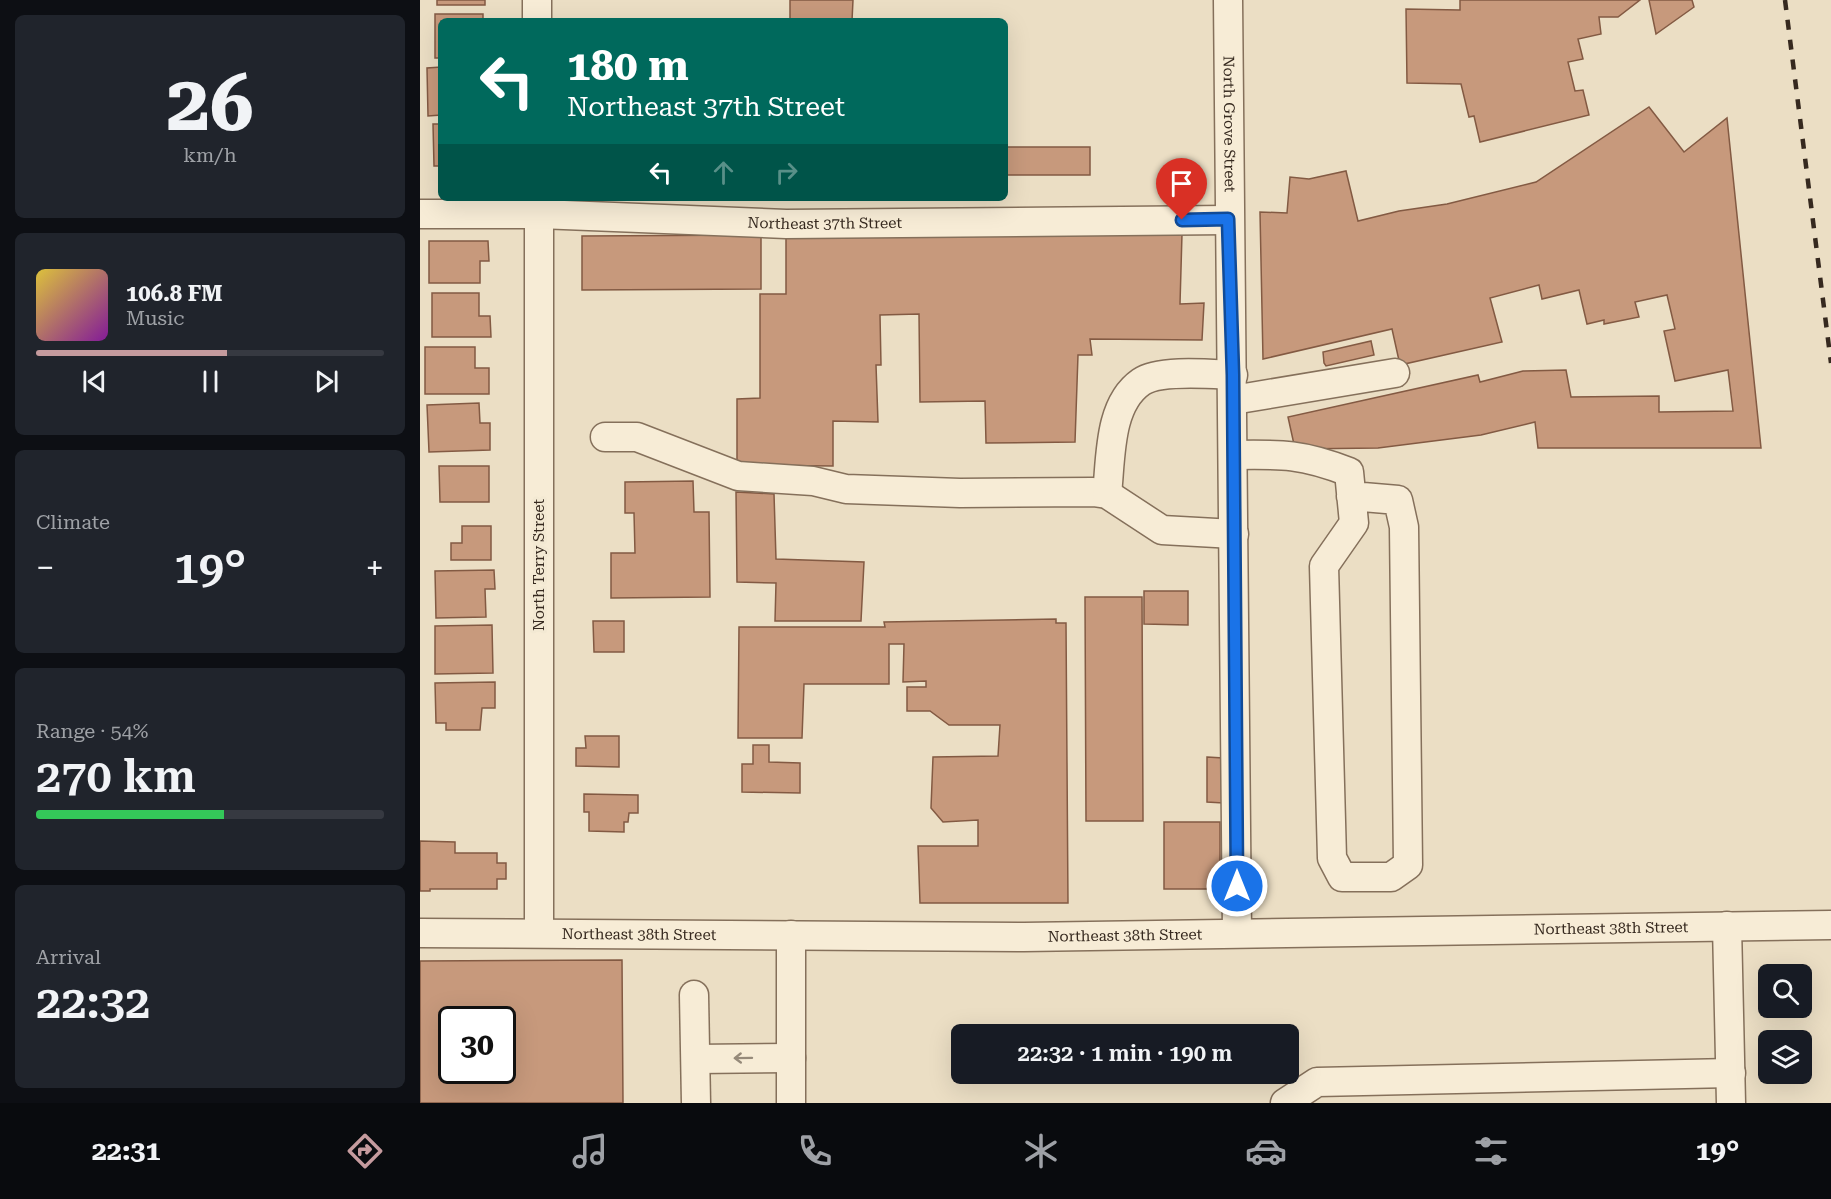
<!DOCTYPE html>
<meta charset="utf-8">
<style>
:root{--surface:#171b24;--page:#20242c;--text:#f1f3f6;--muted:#9ea1a6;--line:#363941;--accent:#c59b9e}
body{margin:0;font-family:"Roboto Serif",serif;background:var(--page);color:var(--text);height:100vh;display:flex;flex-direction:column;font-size:22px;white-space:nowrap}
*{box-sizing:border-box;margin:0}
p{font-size:20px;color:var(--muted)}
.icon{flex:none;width:33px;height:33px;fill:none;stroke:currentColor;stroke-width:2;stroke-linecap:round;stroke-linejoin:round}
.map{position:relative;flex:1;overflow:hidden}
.panel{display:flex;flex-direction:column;gap:15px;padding:15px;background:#0d0f14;width:420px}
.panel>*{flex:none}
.top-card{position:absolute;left:18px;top:18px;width:570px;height:183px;border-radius:9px;box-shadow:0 6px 24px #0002;background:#00695c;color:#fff;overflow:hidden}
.buttons{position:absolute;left:1338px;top:964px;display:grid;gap:12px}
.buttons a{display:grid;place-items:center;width:54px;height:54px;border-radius:9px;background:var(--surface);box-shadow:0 6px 24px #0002;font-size:30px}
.speed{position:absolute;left:18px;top:1006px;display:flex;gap:12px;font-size:30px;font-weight:700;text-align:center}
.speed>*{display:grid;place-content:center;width:78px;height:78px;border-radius:50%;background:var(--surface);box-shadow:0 6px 24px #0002;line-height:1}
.speed .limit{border:3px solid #111;border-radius:9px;background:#fff;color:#111}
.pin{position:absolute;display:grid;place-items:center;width:51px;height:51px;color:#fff;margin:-62px -26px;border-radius:50% 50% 50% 0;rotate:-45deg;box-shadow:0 0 6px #0007}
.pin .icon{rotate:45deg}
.me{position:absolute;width:66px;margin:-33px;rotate:0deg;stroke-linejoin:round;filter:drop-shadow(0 0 4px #0008)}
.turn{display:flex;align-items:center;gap:21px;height:126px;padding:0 30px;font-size:27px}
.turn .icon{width:78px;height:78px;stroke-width:2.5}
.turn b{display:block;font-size:42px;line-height:51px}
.lanes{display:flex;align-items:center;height:57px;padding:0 30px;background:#0003;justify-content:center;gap:30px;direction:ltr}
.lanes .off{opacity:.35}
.big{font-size:45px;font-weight:600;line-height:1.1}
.panel .card{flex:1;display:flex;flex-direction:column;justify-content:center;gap:9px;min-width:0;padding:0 21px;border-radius:9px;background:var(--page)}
.panel .dial{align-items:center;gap:0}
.dial b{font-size:78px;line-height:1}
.song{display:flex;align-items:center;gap:18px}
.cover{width:72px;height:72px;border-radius:9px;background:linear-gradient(135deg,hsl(50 70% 55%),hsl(290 70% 35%))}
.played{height:6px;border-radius:3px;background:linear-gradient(90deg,var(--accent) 55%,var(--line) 55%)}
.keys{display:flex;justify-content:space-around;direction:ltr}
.heat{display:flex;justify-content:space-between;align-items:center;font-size:33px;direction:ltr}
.charge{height:9px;border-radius:4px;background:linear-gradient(90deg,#34c759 54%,var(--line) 0)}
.trip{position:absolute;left:531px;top:1024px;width:348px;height:60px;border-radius:9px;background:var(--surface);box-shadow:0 6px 24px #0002;font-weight:600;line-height:60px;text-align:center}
.menu{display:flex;height:96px;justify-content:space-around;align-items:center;background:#090b0e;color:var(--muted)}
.menu .icon{width:42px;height:42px}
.menu .on{color:var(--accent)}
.menu b{font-size:27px;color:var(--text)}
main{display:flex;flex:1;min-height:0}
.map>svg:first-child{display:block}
</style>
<main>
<section class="panel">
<div class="card dial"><b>26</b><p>km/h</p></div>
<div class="card">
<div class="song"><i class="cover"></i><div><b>106.8 FM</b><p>Music</p></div></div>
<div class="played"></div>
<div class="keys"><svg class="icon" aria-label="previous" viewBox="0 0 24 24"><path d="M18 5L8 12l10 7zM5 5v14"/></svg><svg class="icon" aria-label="pause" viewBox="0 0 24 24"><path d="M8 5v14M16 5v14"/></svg><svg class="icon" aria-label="next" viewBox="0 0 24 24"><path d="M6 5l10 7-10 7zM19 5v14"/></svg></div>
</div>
<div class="card"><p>Climate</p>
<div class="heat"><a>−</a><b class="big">19°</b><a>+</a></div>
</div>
<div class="card"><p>Range · 54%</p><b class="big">270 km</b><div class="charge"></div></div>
<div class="card"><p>Arrival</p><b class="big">22:32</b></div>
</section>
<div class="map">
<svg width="1411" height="1103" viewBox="0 0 1411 1103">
<rect width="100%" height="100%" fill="#ebdec4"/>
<g fill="#c7997c" stroke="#835a43" stroke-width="1.5" fill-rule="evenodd">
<rect x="17" y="0" width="48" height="5"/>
<polygon points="370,0 433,0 432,21 370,21"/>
<polygon points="1040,0 1220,0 1198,17 1179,17 1181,34 1158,39 1163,59 1148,62 1155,91 1163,90 1169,115 1060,142 1054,116 1049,117 1041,84 987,83 986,9 1040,10"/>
<polygon points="1229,0 1272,0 1274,7 1236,34"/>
<polygon points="15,14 63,14 63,21 21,21 21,58 15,58"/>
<polygon points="21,67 21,115 8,116 7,68"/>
<polygon points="1229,107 1264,152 1307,118 1341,448 1118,448 1115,422 1061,435 958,448 875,449 868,417 1058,375 1060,382 1103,371 1146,370 1151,397 1239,396 1239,412 1313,411 1308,370 1255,381 1244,331 1255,329 1247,295 1215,302 1219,317 1184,324 1184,320 1167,324 1159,290 1122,299 1119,285 1070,298 1082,342 980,365 972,329 843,359 840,212 867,213 870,177 889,179 926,171 938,221 979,211 1027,204 1116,182"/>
<polygon points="13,124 21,124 21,166 14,166"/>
<rect x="585" y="147" width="85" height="28"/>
<polygon points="762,234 760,304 784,303 782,340 670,339 672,355 658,355 655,442 566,443 565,401 500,402 499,314 460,315 461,365 456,365 458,422 413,421 413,466 317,465 317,399 340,398 340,294 366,294 366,237"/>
<polygon points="341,235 341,289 162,290 162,236"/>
<polygon points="9,241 68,241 69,261 60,261 60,283 9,283"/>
<polygon points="12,293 59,293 59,316 70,316 71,337 12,337"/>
<polygon points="951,341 954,355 906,366 904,363 903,352"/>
<polygon points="5,347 55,347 55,368 69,368 69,394 5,394"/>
<polygon points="59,403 60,423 70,423 70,450 9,452 7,405"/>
<polygon points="19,466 69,466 69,502 20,502"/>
<polygon points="273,481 274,512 289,512 290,597 191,598 191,553 215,553 214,513 205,513 205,482"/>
<polygon points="316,492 354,494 356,559 444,562 441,621 355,621 356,583 317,582"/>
<polygon points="42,526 71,526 71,560 31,560 31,543 42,543"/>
<polygon points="74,570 75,589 65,589 66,617 16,618 15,571"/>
<polygon points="724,591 768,591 768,625 724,624"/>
<polygon points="665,597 722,597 723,821 666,821"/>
<polygon points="636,619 636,623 646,623 648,903 500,903 498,846 558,846 558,820 523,822 511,808 513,757 578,756 580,725 529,725 510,711 487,711 487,687 506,687 506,681 483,682 484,644 469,644 469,684 384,684 382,738 318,738 319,627 465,627 464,622"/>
<polygon points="173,621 204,621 204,652 174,652"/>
<polygon points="72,625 73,673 15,674 15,626"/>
<polygon points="75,682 75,708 62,708 60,730 26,730 26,723 16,723 15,683"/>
<polygon points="165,736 199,736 199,767 156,766 156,748 166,748"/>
<polygon points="333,745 349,745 349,762 380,763 380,793 322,792 322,764 333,764"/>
<polygon points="787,757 803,758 803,803 787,802"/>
<polygon points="164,794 218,795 218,813 209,813 208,822 204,822 204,832 169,831 169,812 164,812"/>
<rect x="744" y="822" width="56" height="67"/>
<polygon points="0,841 35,842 35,853 77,853 77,863 86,863 86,879 77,879 77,889 10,889 10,891 0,891"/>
<path d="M202 960 203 1103H0V961ZM32 1020H82V1071H32Z"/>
</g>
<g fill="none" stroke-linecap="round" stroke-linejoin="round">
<defs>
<g id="minor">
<polyline points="117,0 117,21"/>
<path id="s1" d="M808 0 817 932"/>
<polyline points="119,198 119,932"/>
<path id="s2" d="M0 214H119L366 224 808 220"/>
<polyline points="813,400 975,373"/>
<polyline points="185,437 217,437 318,476 393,481 426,489 540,493 673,492 687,494 742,530 814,534"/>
<path d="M813 455C862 454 883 454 929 472L934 523 904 566 912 858 922 877H971L988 865 984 527 978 500 931 496"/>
<path d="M687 494C691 459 688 405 721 382 739 369 791 374 813 375"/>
<polyline points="1307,926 1311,1103"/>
<path id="s3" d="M0 933 604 937 1411 925"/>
<polyline points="371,935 371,1103"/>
<polyline points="274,995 276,1103"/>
<polyline points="276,1059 371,1058"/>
<polyline points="865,1103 897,1082 1311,1073"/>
</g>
</defs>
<use href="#minor" stroke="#85705b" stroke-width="31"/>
<use href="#minor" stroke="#f7ecd6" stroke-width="28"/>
<polyline stroke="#36291f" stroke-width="4.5" stroke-dasharray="10 10" stroke-linecap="butt" points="1365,0 1411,363"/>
</g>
<defs><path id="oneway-shaft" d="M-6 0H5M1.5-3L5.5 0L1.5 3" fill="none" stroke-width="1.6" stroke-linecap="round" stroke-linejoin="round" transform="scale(1.5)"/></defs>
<use stroke="#968a7a" href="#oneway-shaft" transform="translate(323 1058) rotate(179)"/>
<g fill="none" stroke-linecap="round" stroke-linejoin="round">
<defs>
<polyline id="route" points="762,220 808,219 813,375 817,886"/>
</defs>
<use href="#route" stroke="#114b97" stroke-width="15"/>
<use href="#route" stroke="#1a73e8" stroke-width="10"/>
</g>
<g text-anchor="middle" stroke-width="6" stroke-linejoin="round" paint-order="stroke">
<g font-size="15" fill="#36291f" stroke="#f3e9d3">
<text dy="5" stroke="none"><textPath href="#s1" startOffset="124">North Grove Street</textPath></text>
<text dy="5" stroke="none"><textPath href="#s2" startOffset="405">Northeast 37th Street</textPath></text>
<text transform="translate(119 565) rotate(-90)" y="5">North Terry Street</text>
<text dy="5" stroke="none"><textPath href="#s3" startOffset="1191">Northeast 38th Street</textPath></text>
<text dy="5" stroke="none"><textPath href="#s3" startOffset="219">Northeast 38th Street</textPath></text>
<text dy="5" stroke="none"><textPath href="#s3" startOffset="705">Northeast 38th Street</textPath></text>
</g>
</g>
</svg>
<div class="buttons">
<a><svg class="icon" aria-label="search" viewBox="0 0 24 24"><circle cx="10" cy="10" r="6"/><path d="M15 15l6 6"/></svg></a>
<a><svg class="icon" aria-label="layers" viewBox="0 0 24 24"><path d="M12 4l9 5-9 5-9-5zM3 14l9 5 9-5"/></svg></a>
</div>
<div class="speed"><div class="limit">30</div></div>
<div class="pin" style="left:762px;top:220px;background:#d93025"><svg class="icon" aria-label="arrive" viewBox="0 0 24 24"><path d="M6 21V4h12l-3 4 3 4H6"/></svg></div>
<svg class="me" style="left:817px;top:886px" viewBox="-20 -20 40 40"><circle r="17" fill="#1a73e8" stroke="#fff" stroke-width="3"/><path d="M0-11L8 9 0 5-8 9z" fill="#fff"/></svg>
<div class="trip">22:32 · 1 min · 190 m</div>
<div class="top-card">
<div class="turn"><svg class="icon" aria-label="left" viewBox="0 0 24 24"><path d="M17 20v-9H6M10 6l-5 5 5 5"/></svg><div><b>180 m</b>Northeast 37th Street</div></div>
<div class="lanes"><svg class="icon" aria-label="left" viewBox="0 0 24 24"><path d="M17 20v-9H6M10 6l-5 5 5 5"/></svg><svg class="icon off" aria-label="ahead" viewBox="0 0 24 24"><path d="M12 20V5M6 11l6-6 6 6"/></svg><svg class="icon off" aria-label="right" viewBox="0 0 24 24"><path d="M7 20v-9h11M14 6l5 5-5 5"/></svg></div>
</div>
</div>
</main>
<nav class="menu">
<b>22:31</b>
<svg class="icon on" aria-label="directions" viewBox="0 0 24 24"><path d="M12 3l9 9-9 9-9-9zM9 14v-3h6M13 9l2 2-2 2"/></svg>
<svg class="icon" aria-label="music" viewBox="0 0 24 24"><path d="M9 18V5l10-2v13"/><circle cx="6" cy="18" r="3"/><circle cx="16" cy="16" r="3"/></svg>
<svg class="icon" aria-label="phone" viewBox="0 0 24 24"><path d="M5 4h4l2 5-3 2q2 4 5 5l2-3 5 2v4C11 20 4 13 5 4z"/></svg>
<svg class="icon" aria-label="climate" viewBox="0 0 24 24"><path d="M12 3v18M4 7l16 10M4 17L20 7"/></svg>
<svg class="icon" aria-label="car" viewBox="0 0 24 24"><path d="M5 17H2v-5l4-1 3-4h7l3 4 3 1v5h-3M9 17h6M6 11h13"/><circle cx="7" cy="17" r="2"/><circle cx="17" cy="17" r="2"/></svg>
<svg class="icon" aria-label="filters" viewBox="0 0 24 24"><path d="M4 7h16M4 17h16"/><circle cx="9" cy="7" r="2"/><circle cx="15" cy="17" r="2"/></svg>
<b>19°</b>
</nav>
